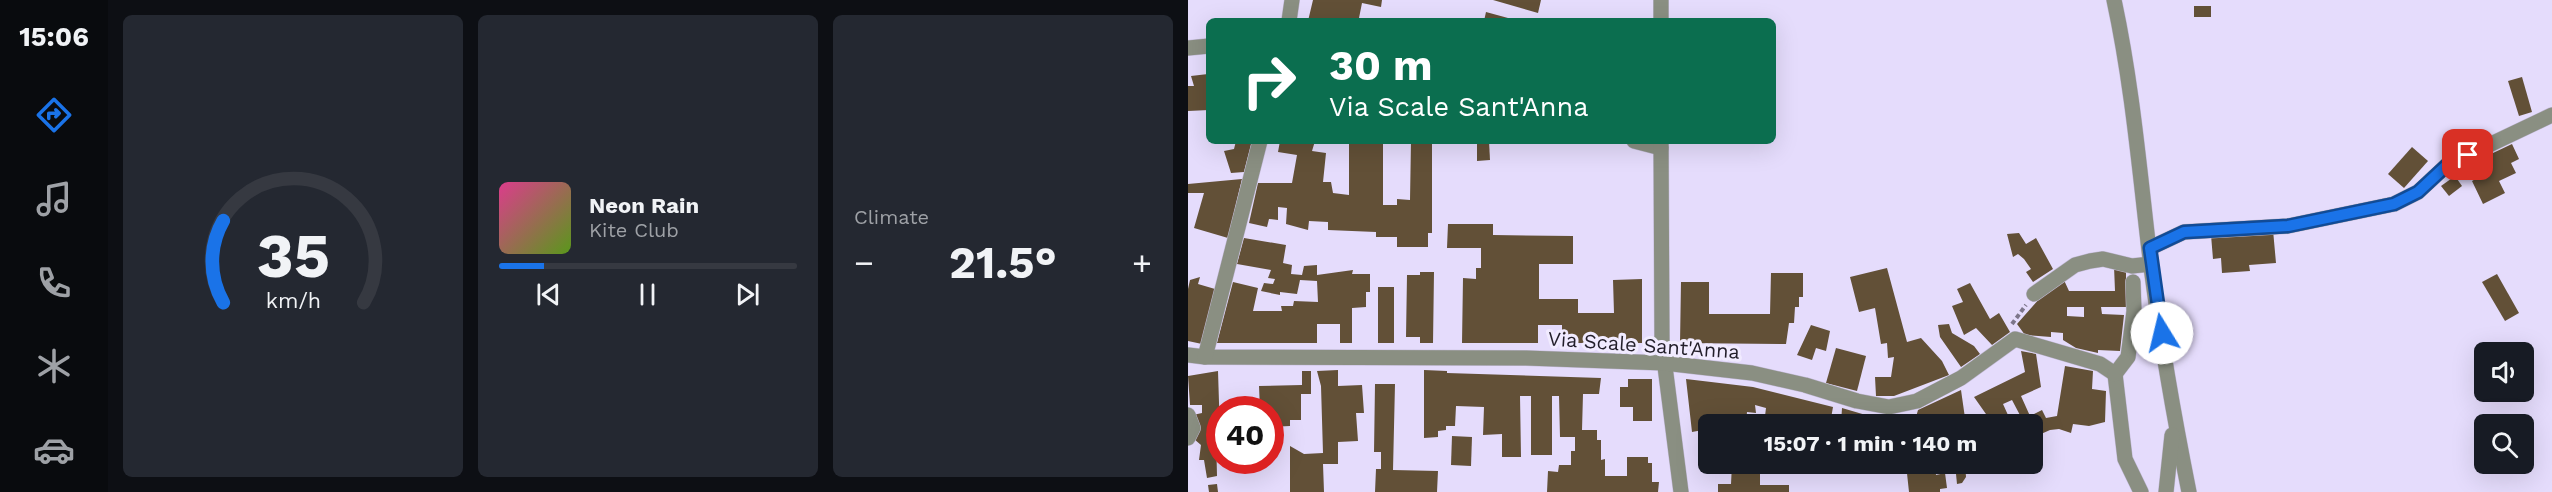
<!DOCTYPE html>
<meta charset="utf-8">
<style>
:root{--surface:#171b24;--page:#242831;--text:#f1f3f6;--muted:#9ea1a6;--line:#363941;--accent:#1a73e8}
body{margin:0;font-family:"Work Sans",sans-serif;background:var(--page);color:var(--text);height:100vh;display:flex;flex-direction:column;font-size:22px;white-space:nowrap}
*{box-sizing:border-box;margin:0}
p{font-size:20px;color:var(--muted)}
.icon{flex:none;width:33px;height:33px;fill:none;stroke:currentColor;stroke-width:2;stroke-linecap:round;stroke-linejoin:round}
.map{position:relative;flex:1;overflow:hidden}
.details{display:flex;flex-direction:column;gap:15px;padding:15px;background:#0d0f14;width:1080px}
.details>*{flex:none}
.banner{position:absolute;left:18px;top:18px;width:570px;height:126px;border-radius:9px;box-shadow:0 6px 24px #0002;background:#0b6e4f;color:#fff;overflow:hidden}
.fabs{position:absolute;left:1286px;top:342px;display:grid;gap:12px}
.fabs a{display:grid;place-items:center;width:60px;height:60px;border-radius:9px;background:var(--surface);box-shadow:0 6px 24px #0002;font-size:30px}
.speed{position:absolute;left:18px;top:396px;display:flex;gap:12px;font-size:30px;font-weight:700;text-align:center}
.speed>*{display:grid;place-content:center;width:78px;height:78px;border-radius:50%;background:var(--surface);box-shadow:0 6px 24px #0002;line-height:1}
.speed .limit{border:9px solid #d22;background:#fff;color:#111}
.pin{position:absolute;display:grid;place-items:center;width:51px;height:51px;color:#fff;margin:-26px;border-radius:12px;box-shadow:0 3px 9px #0006}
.me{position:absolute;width:66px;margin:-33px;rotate:351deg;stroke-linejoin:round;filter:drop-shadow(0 0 4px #0008)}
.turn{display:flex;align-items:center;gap:21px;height:126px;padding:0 24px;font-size:27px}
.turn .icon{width:78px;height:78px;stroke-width:2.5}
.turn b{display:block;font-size:42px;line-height:51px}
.big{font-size:45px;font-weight:700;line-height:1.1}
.details .widget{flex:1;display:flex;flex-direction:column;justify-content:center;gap:9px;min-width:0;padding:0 21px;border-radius:9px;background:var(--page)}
.details .dial{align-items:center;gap:0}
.dial svg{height:156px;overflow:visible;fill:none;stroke:var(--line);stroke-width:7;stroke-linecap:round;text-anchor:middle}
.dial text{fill:var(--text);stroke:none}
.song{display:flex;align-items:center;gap:18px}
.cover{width:72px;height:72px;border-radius:9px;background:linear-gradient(135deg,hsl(330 70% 55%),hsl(90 70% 35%))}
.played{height:6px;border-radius:3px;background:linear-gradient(90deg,var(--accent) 15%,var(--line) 15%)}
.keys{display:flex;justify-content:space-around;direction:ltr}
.heat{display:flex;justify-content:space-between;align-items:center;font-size:33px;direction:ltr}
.details .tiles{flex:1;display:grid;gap:15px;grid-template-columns:repeat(3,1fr)}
.trip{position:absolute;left:510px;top:414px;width:345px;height:60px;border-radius:9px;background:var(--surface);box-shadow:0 6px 24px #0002;font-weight:700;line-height:60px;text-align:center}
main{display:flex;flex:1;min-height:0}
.tab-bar{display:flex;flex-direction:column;width:108px;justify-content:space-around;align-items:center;background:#090b0e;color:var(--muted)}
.tab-bar .icon{width:42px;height:42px}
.tab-bar .selected{color:var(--accent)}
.tab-bar b{font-size:27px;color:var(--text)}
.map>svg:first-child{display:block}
</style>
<main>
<nav class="tab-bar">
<b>15:06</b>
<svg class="icon selected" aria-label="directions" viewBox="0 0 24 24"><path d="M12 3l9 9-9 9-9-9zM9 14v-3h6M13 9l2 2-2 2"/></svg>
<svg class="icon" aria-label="music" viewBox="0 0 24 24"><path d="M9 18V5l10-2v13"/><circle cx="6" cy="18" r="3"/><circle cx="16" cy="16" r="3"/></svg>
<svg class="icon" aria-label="phone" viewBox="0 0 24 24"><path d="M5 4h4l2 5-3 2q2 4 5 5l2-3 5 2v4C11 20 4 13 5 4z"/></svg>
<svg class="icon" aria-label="climate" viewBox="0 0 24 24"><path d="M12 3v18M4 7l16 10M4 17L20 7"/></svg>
<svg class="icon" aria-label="car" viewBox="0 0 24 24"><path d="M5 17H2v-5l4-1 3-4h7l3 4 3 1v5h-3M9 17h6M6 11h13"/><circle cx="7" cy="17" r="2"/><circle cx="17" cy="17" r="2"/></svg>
</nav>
<section class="details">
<div class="tiles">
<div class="widget dial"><svg viewBox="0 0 100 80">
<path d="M14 69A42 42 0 1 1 86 69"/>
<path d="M14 69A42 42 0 0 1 14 27" stroke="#1a73e8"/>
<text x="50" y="56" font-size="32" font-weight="700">35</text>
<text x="50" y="72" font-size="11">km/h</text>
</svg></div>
<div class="widget">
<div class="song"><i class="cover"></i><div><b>Neon Rain</b><p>Kite Club</p></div></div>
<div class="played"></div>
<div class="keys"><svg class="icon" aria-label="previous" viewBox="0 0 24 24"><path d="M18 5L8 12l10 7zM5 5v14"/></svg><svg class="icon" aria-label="pause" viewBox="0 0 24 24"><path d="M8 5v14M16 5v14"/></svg><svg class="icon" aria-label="next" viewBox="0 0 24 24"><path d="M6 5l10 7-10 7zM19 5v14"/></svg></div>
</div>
<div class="widget"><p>Climate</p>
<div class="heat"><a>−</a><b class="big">21.5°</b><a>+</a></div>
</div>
</div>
</section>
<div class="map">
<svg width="1364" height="492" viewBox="0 0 1364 492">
<rect width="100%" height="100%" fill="#e5dcfc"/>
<g fill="#625037" fill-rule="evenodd">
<polygon points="125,0 194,0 193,7 174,3 171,18 178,21 120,21"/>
<polygon points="305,0 353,0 350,13"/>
<rect x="1006" y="6" width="17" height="11"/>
<polygon points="298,12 320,18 320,21 296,21"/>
<polygon points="20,74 21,110 0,111 0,86 6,86 3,76"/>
<polygon points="1334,77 1344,112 1331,116 1320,81"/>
<polygon points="48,141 64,141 56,172 43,173 36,151 46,149"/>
<polygon points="92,141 127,141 124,151 138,153 135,182 143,182 145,193 161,195 161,141 195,141 195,205 209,205 209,199 222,200 223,141 244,141 244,233 240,233 240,247 209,247 209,237 188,237 188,232 140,230 140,222 121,221 120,230 98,224 99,208 90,207 90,220 81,219 79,227 61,223 70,183 104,183 109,155 90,152"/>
<polygon points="289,141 301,141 302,160 289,161"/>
<polygon points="1324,144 1331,159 1323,163 1328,173 1311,181 1317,193 1295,204 1284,181 1293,176 1286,162"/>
<polygon points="1224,147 1240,161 1216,188 1200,174"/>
<polygon points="1267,176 1274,186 1261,196 1253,186"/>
<polygon points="54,179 40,238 6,228 16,193 0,193 0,184"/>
<polygon points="260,224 305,224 305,235 385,236 385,264 351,264 351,299 390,299 390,313 426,313 425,280 454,279 454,343 374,343 374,325 350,325 350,343 274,343 275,278 288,279 288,268 293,268 293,248 259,248"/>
<polygon points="1085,230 1088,263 1061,265 1062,271 1034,273 1033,258 1025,259 1023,235"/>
<polygon points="831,233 838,244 848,238 865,269 845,282 838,272 843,269 836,259 830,254 825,257 819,234"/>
<polygon points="56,238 98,245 95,263 104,265 103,274 114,275 116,266 129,265 129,275 165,270 164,274 182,274 182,292 178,292 178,307 164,308 164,343 152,343 152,324 129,324 129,343 29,343 45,282 70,288 65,311 94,311 93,306 105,306 106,301 130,302 129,281 112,280 109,294 92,292 92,295 73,291 76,283 85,284 87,279 80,278 83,270 49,264"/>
<path d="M926 266 938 269V307H913L914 314 936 315 932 351 910 350V353L888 348 875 340V333L863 332V337L837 335 829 324 860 289 875 278 881 291H927ZM879 307H896V317L879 316Z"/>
<polygon points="699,268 719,342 733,338 754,361 761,375 706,396 688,396 687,377 703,377 706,357 700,358 699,343 693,344 687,308 671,312 662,277"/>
<polygon points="232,272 246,272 245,343 232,343 232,337 218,337 219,275 232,275"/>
<polygon points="583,273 615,273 615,297 611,297 611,307 607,307 606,323 601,323 598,344 492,343 493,282 521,282 521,314 582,314"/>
<polygon points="1309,274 1331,313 1317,321 1294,282"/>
<polygon points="12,277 10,284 27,289 14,344 0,341 0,289 2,280"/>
<polygon points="782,283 802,319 811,313 822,332 804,345 788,328 776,335 764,306 775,302 769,289"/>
<rect x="190" y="287" width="16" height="56"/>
<polygon points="761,324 764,333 786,346 792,354 773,367 752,337 750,325"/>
<polygon points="623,325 642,331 638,351 628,348 624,360 609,355"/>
<polygon points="648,348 678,356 669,391 638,383"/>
<path d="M833 351 848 354 853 387 833 396 842 416 854 410 858 418 869 416 877 366 905 371 904 389 918 391 917 422 901 426 885 424 883 433 871 429 862 430 844 438V424H805L786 397 837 372ZM824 400 834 419 824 424 815 404Z"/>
<polygon points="150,370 150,386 174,385 176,413 168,413 170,441 150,442 150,464 135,464 136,492 102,492 102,446 116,454 135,453 133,386 129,371"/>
<polygon points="236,370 259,371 259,373 413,378 411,394 395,394 394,430 409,430 409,440 413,440 413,460 417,459 417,476 439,476 439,457 460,457 460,463 464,463 464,482 471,482 470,492 359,492 360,471 370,472 371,465 383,465 383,451 387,451 387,437 372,437 371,396 364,396 364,455 343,455 343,396 332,396 333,457 314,457 314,434 295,435 296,407 268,406 267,426 258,426 258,430 250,431 250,437 236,438"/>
<polygon points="30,371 32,434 28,434 29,476 19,478 16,460 11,460 13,445 6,439 12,430 5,415 14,413 14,405 2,405 0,376"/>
<polygon points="114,371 123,371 123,394 113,394 113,420 102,420 102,426 82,427 82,410 72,410 71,386 114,385"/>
<polygon points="440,379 464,379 464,421 445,421 445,407 432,407 432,387 440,387"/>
<polygon points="498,379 565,387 645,407 642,424 625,424 626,418 611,417 611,424 576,424 578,408 567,405 568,413 559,412 558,424 520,424 520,429 504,432"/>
<polygon points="187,384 207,384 205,470 250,471 249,492 187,492 188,469 193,469 193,452 186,452"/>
<polygon points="773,390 777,418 762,424 653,424 654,408 705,423 728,417 730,410"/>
<polygon points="264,436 284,437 283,466 263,465"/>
<polygon points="544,464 572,464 572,485 601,485 601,492 530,492 530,484 543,484"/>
<polygon points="718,464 747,464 748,475 757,473 759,488 752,489 752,492 721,492"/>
<polygon points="767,464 777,464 778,477 774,483 769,484"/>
<polygon points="800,464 818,464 805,472"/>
<polygon points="29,484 30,492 21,492 20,485"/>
</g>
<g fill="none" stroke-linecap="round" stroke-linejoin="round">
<defs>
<g id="minor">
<path d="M926 0C945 88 952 177 963 267 973 342 986 417 1001 492"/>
<polyline points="101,21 104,0"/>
<polyline points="473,21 473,0"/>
<polyline points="0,48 21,46"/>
<polyline points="446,141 473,148"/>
<polyline points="473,141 474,343 493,492"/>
<polyline points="962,248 996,232 1100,226 1206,204 1230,192 1259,165 1364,115"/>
<polyline points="846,294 887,265 902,261 915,259 944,266 963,264"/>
<polyline points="0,355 17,357 338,358 476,363 564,373 617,385 669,401 701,407 729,401 773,378 827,339 912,364 927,374"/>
<polyline points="17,357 72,141"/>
<polyline points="927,374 937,459 953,492"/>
<polyline points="927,374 940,357 946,311 945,282"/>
<polyline points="0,415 5,428 0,438"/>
<polyline points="978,492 984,435"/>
</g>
</defs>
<use href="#minor" stroke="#c2bad6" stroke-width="16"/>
<polyline stroke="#7d768b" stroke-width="4" stroke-dasharray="4.5 3" stroke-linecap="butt" points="824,324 838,305"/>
<use href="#minor" stroke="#8a8f82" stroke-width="15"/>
</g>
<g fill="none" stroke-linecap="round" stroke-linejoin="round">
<defs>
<polyline id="route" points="974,333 962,248 996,232 1100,226 1206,204 1230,192 1259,165 1280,155"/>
</defs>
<use href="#route" stroke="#114b97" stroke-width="15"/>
<use href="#route" stroke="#1a73e8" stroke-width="10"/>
</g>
<g text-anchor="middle" stroke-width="6" stroke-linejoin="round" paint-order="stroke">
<g font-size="20" fill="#221e2a" stroke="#f1ebff">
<text transform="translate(456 345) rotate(4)" y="7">Via Scale Sant'Anna</text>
</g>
</g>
</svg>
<div class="fabs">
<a><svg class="icon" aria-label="sound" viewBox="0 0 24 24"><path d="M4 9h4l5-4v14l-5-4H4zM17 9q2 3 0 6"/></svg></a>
<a><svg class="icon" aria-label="search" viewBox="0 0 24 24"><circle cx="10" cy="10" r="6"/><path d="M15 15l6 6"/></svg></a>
</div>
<div class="speed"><div class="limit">40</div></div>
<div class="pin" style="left:1280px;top:155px;background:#d93025"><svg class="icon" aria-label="arrive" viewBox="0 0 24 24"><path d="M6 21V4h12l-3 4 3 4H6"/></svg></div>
<svg class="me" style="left:974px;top:333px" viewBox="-20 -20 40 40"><circle r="19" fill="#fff"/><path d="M0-13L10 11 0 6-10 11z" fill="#1a73e8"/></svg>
<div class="trip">15:07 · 1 min · 140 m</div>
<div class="banner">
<div class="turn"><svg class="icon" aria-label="right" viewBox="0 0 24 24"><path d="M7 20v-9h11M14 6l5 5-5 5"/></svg><div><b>30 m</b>Via Scale Sant'Anna</div></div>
</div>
</div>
</main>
